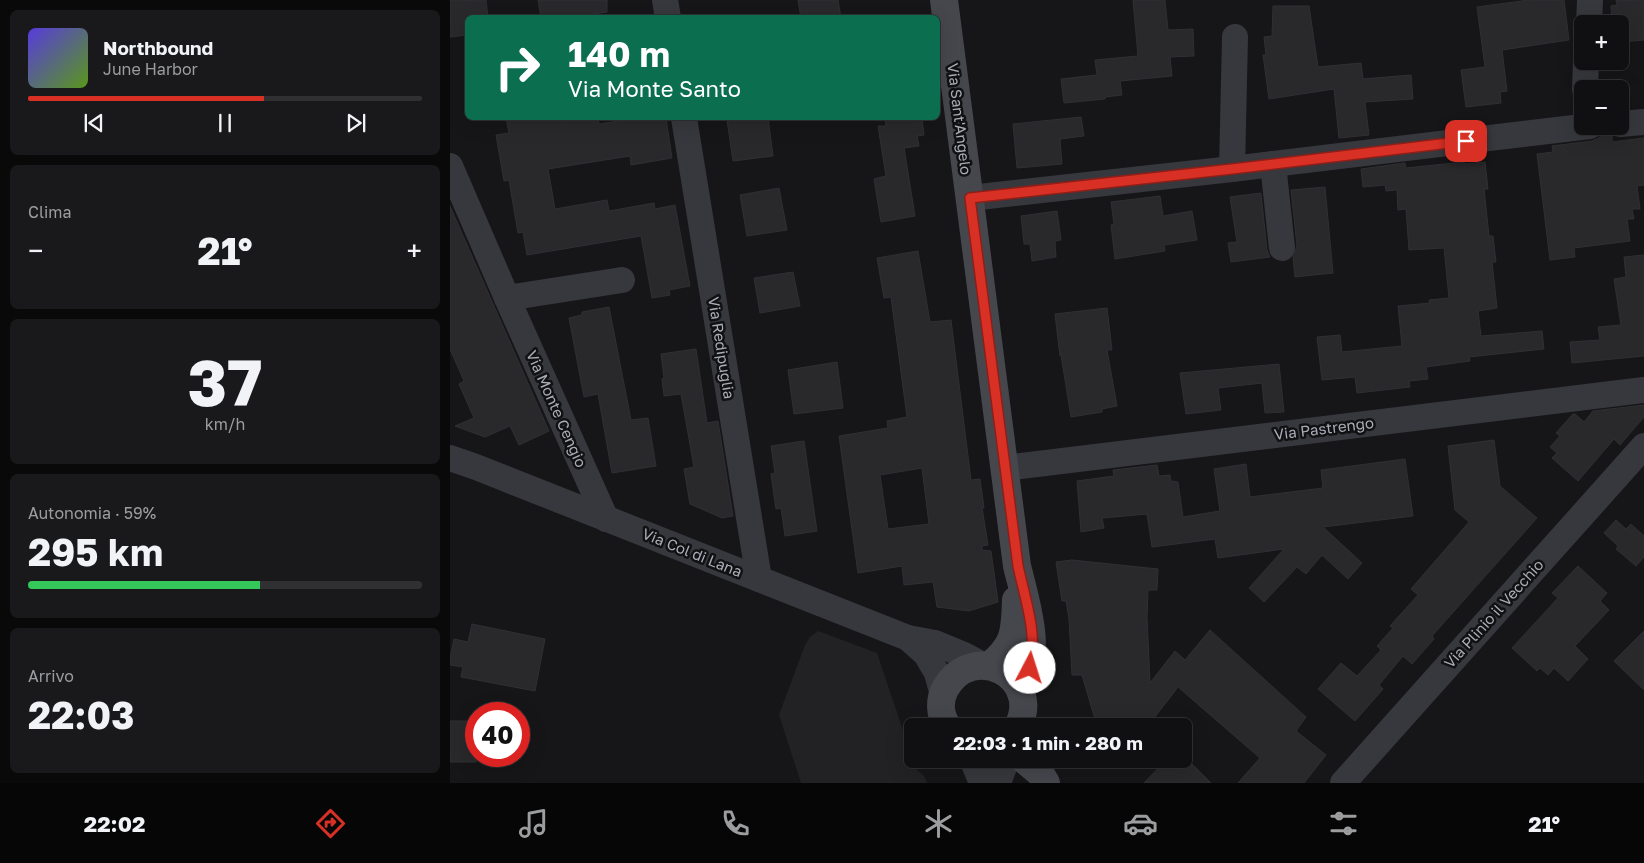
<!DOCTYPE html>
<html lang="it">
<meta charset="utf-8">
<style>
:root{--surface:#101012;--page:#19191b;--text:#f1f3f6;--muted:#9c9d9f;--line:#303032;--accent:#d93025}
body{margin:0;font-family:"Golos Text",sans-serif;background:var(--page);color:var(--text);height:100vh;display:flex;flex-direction:column;font-size:19px;white-space:nowrap}
*{box-sizing:border-box;margin:0}
p{font-size:16px;color:var(--muted)}
.icon{flex:none;width:28px;height:28px;fill:none;stroke:currentColor;stroke-width:2;stroke-linecap:round;stroke-linejoin:round}
.map{position:relative;flex:1;overflow:hidden}
.drawer{display:flex;flex-direction:column;gap:10px;padding:10px;background:#09090a;width:450px}
.drawer>*{flex:none}
.guide{position:absolute;left:15px;top:15px;width:475px;height:105px;border-radius:8px;box-shadow:0 5px 20px #0002,0 0 0 1px var(--line);background:#0b6e4f;color:#fff;overflow:hidden}
.controls{position:absolute;left:1124px;top:15px;display:grid;gap:10px}
.controls a{display:grid;place-items:center;width:55px;height:55px;border-radius:8px;background:var(--surface);box-shadow:0 5px 20px #0002,0 0 0 1px var(--line);font-size:25px}
.speed{position:absolute;left:15px;top:702px;display:flex;gap:10px;font-size:25px;font-weight:700;text-align:center}
.speed>*{display:grid;place-content:center;width:65px;height:65px;border-radius:50%;background:var(--surface);box-shadow:0 5px 20px #0002,0 0 0 1px var(--line);line-height:1}
.speed .limit{border:8px solid #d22;background:#fff;color:#111}
.pin{position:absolute;display:grid;place-items:center;width:42px;height:42px;color:#fff;margin:-21px;border-radius:10px;box-shadow:0 2px 8px #0006}
.me{position:absolute;width:55px;margin:-28px;rotate:5deg;stroke-linejoin:round;filter:drop-shadow(0 0 4px #0008)}
.turn{display:flex;align-items:center;gap:18px;height:105px;padding:0 20px;font-size:22px}
.turn .icon{width:65px;height:65px;stroke-width:2.5}
.turn b{display:block;font-size:35px;line-height:42px}
.big{font-size:38px;font-weight:700;line-height:1.1}
.drawer .tile{flex:1;display:flex;flex-direction:column;justify-content:center;gap:8px;min-width:0;padding:0 18px;border-radius:8px;background:var(--page)}
.drawer .dial{align-items:center;gap:0}
.dial b{font-size:65px;line-height:1}
.song{display:flex;align-items:center;gap:15px}
.cover{width:60px;height:60px;border-radius:8px;background:linear-gradient(135deg,hsl(250 70% 55%),hsl(90 70% 35%))}
.played{height:5px;border-radius:2px;background:linear-gradient(90deg,var(--accent) 60%,var(--line) 60%)}
.keys{display:flex;justify-content:space-around;direction:ltr}
.heat{display:flex;justify-content:space-between;align-items:center;font-size:28px;direction:ltr}
.charge{height:8px;border-radius:4px;background:linear-gradient(90deg,#34c759 59%,var(--line) 0)}
.trip{position:absolute;left:454px;top:718px;width:288px;height:50px;border-radius:8px;background:var(--surface);box-shadow:0 5px 20px #0002,0 0 0 1px var(--line);font-weight:700;line-height:50px;text-align:center}
.menu{display:flex;height:80px;justify-content:space-around;align-items:center;background:#060607;color:var(--muted)}
.menu .icon{width:35px;height:35px}
.menu .on{color:var(--accent)}
.menu b{font-size:22px;color:var(--text)}
main{display:flex;flex:1;min-height:0}
.map>svg:first-child{display:block}
</style>
<main>
<section class="drawer">
<div class="tile">
<div class="song"><i class="cover"></i><div><b>Northbound</b><p>June Harbor</p></div></div>
<div class="played"></div>
<div class="keys"><svg class="icon" aria-label="previous" viewBox="0 0 24 24"><path d="M18 5L8 12l10 7zM5 5v14"/></svg><svg class="icon" aria-label="pause" viewBox="0 0 24 24"><path d="M8 5v14M16 5v14"/></svg><svg class="icon" aria-label="next" viewBox="0 0 24 24"><path d="M6 5l10 7-10 7zM19 5v14"/></svg></div>
</div>
<div class="tile"><p>Clima</p>
<div class="heat"><a>−</a><b class="big">21°</b><a>+</a></div>
</div>
<div class="tile dial"><b>37</b><p>km/h</p></div>
<div class="tile"><p>Autonomia · 59%</p><b class="big">295 km</b><div class="charge"></div></div>
<div class="tile"><p>Arrivo</p><b class="big">22:03</b></div>
</section>
<div class="map">
<svg width="1194" height="783" viewBox="0 0 1194 783">
<rect width="100%" height="100%" fill="#161618"/>
<polygon fill="#222225" points="368,631 427,653 466,769 474,776 477,783 351,783 329,715 355,645 360,637"/>
<g fill="#29292c" stroke="#303034" fill-rule="evenodd">
<polygon points="0,0 36,0 38,18 18,18 18,35 0,37"/>
<polygon points="88,0 157,0 157,12 114,18 91,18"/>
<polygon points="348,0 388,0 391,18 351,18"/>
<polygon points="683,0 715,0 718,30 743,29 744,56 720,57 722,76 670,81 672,95 655,97 655,99 614,103 611,79 647,75 645,60 688,56"/>
<polygon points="1079,0 1114,0 1119,40 1052,50 1057,91 1050,92 1051,103 1016,107 1011,70 1035,67 1027,7"/>
<polygon points="1166,0 1194,0 1194,40 1170,42 1170,24 1162,24 1161,6 1167,5"/>
<polygon points="823,6 859,6 868,67 911,63 913,79 961,75 963,99 915,102 919,135 889,138 884,89 819,99 813,55 816,55 814,37 822,36"/>
<polygon points="631,117 634,136 610,139 612,164 567,168 563,124"/>
<polygon points="56,118 114,118 115,121 148,118 149,124 188,118 216,118 222,158 181,165 180,156 98,169 105,209 157,200 159,211 204,203 205,209 225,205 240,286 219,290 220,295 202,298 191,236 77,255 73,232 68,233 59,180 54,181 46,135 59,133"/>
<polygon points="294,118 318,118 323,156 283,161 277,120"/>
<polygon points="435,118 472,118 474,135 467,136 469,146 454,148 465,216 431,222 424,179 436,176 428,126 436,126"/>
<polygon points="1152,134 1159,134 1162,136 1162,142 1194,138 1194,185 1187,186 1190,209 1182,209 1184,219 1177,219 1180,241 1124,248 1125,257 1100,260 1087,154 1103,152 1102,146 1142,141 1149,138"/>
<polygon points="1014,162 1015,164 1035,162 1038,189 1034,189 1039,236 1043,236 1046,262 1042,262 1047,308 1028,311 1031,336 1092,331 1094,349 1019,357 1020,361 976,367 978,379 959,381 960,387 907,393 905,377 872,380 867,337 890,335 892,352 952,346 948,306 980,303 979,300 999,298 994,248 959,250 956,209 948,210 947,190 936,191 935,185 913,187 911,169 955,163 956,168"/>
<polygon points="875,187 883,273 845,277 843,257 847,246 841,190"/>
<polygon points="329,188 337,230 297,236 290,195"/>
<polygon points="811,193 817,250 820,257 781,262 778,243 787,242 780,197"/>
<polygon points="710,196 713,216 742,211 747,240 714,245 715,251 665,259 661,225 664,224 661,202"/>
<polygon points="0,206 99,431 69,445 60,426 35,437 5,426 24,418 9,384 14,381 0,349"/>
<polygon points="607,211 611,240 605,241 606,257 582,261 580,244 574,244 571,216"/>
<path d="M468 251 480 322 501 320 521 480 530 479 534 508H532L538 545 532 546V550L541 551 548 602 519 611 487 607 483 582 454 585 452 566 408 573 389 436 438 428 437 421 457 417 441 297 434 298 427 258ZM472 468 479 524 438 529 430 475Z"/>
<polygon points="1194,255 1194,356 1122,363 1120,342 1150,340 1148,327 1171,325 1164,279 1176,277 1174,257"/>
<polygon points="343,272 350,306 310,313 304,278"/>
<polygon points="159,307 181,420 198,418 206,466 162,473 148,394 134,397 119,318 132,315 132,312"/>
<polygon points="657,308 662,350 657,350 667,406 652,409 652,412 621,417 611,355 610,356 605,314"/>
<polygon points="246,349 257,423 268,421 283,516 272,518 240,504 234,469 244,467 231,394 214,396 212,379 214,378 211,354"/>
<polygon points="387,362 393,408 344,414 338,370"/>
<polygon points="829,364 834,412 815,413 812,383 768,388 771,410 736,414 730,373"/>
<polygon points="1194,405 1194,417 1170,445 1164,439 1128,481 1102,458 1107,453 1100,447 1110,436 1106,433 1123,414 1125,414 1134,422 1143,411"/>
<polygon points="1044,440 1050,486 1087,518 982,636 984,639 962,664 953,656 929,685 933,689 905,721 868,689 891,663 907,676 931,650 927,646 943,628 940,626 968,595 961,589 1019,522 1005,510 998,446"/>
<polygon points="354,441 367,531 335,536 331,508 326,509 321,474 325,473 321,446"/>
<polygon points="955,459 963,516 873,527 912,563 898,579 872,555 856,574 847,567 814,602 799,588 834,549 768,558 765,539 702,547 697,514 652,518 654,528 631,532 627,481 664,476 663,470 707,465 709,476 720,475 721,481 728,482 733,517 770,511 764,469 796,464 800,497 873,488 871,470"/>
<polygon points="1166,520 1176,529 1181,524 1194,536 1194,557 1186,566 1166,549 1168,546 1154,533"/>
<polygon points="622,560 708,569 707,590 698,590 697,617 700,683 725,651 735,660 760,630 856,717 846,731 876,755 854,783 788,783 810,758 728,687 698,726 647,726 632,675 622,675 619,619 616,601 612,601 606,562"/>
<polygon points="1128,566 1157,593 1150,601 1159,610 1125,646 1138,659 1118,681 1104,668 1098,675 1090,668 1087,671 1062,648 1108,598 1102,593"/>
<polygon points="22,624 95,639 85,691 11,677 13,667 0,665 0,658 4,639 18,642"/>
<polygon points="1194,631 1194,690 1164,661"/>
<rect x="0" y="721" width="26" height="41"/>
<polygon points="717,759 737,759 761,783 694,783"/>
</g>
<g fill="none" stroke-linecap="round" stroke-linejoin="round">
<g stroke="#37383d" stroke-width="26">
<polyline points="215,0 218,18"/>
<polyline points="1139,24 1140,0"/>
<polyline points="1135,89 1136,61"/>
<polyline points="234,118 309,579"/>
<polyline points="1170,124 1194,122"/>
<polyline points="823,164 832,248"/>
<polyline points="0,166 57,298 156,519"/>
<polyline points="782,169 785,37"/>
<polyline points="520,198 782,169 1140,126"/>
<polyline points="57,298 172,280"/>
<polyline points="0,458 26,467 458,638 485,643 514,655 533,665"/>
<polyline points="555,468 1194,390"/>
<polyline points="458,638 476,654 487,673 493,695"/>
<polyline points="522,759 532,783"/>
<polyline points="548,783 557,759"/>
<polyline points="893,783 1194,446"/>
</g>
<g stroke="#45474d" stroke-width="28">
<path d="M494 0 567 566C578 610 592 650 571 693"/>
<path d="M539 666C565 645 565 632 566 600"/>
<path d="M497 726C490 715 489 701 495 689 523 639 593 678 568 726"/>
<polyline points="573,759 590,773 596,783"/>
</g>
</g>
<g fill="none" stroke-linecap="round" stroke-linejoin="round">
<defs>
<path id="route" d="M580 668C588 634 575 599 568 566L520 198 782 169 1016 141"/>
</defs>
<use href="#route" stroke="#8d1f18" stroke-width="12"/>
<use href="#route" stroke="#d93025" stroke-width="9"/>
</g>
<g text-anchor="middle" stroke-width="5" stroke-linejoin="round" paint-order="stroke">
<g font-size="15" fill="#a8adb8" stroke="#111113">
<text transform="translate(509 119) rotate(83)" y="5">Via Sant'Angelo</text>
<text transform="translate(271 348) rotate(81)" y="5">Via Redipuglia</text>
<text transform="translate(106 409) rotate(66)" y="5">Via Monte Cengio</text>
<text transform="translate(874 429) rotate(-7)" y="5">Via Pastrengo</text>
<text transform="translate(242 553) rotate(22)" y="5">Via Col di Lana</text>
<text transform="translate(1044 614) rotate(-48)" y="5">Via Plinio il Vecchio</text>
</g>
</g>
</svg>
<div class="controls">
<a>+</a>
<a>−</a>
</div>
<div class="speed"><div class="limit">40</div></div>
<div class="pin" style="left:1016px;top:141px;background:#d93025"><svg class="icon" aria-label="arrive" viewBox="0 0 24 24"><path d="M6 21V4h12l-3 4 3 4H6"/></svg></div>
<svg class="me" style="left:580px;top:668px" viewBox="-20 -20 40 40"><circle r="19" fill="#fff"/><path d="M0-13L10 11 0 6-10 11z" fill="#d93025"/></svg>
<div class="trip">22:03 · 1 min · 280 m</div>
<div class="guide">
<div class="turn"><svg class="icon" aria-label="right" viewBox="0 0 24 24"><path d="M7 20v-9h11M14 6l5 5-5 5"/></svg><div><b>140 m</b>Via Monte Santo</div></div>
</div>
</div>
</main>
<nav class="menu">
<b>22:02</b>
<svg class="icon on" aria-label="directions" viewBox="0 0 24 24"><path d="M12 3l9 9-9 9-9-9zM9 14v-3h6M13 9l2 2-2 2"/></svg>
<svg class="icon" aria-label="music" viewBox="0 0 24 24"><path d="M9 18V5l10-2v13"/><circle cx="6" cy="18" r="3"/><circle cx="16" cy="16" r="3"/></svg>
<svg class="icon" aria-label="phone" viewBox="0 0 24 24"><path d="M5 4h4l2 5-3 2q2 4 5 5l2-3 5 2v4C11 20 4 13 5 4z"/></svg>
<svg class="icon" aria-label="climate" viewBox="0 0 24 24"><path d="M12 3v18M4 7l16 10M4 17L20 7"/></svg>
<svg class="icon" aria-label="car" viewBox="0 0 24 24"><path d="M5 17H2v-5l4-1 3-4h7l3 4 3 1v5h-3M9 17h6M6 11h13"/><circle cx="7" cy="17" r="2"/><circle cx="17" cy="17" r="2"/></svg>
<svg class="icon" aria-label="filters" viewBox="0 0 24 24"><path d="M4 7h16M4 17h16"/><circle cx="9" cy="7" r="2"/><circle cx="15" cy="17" r="2"/></svg>
<b>21°</b>
</nav>
